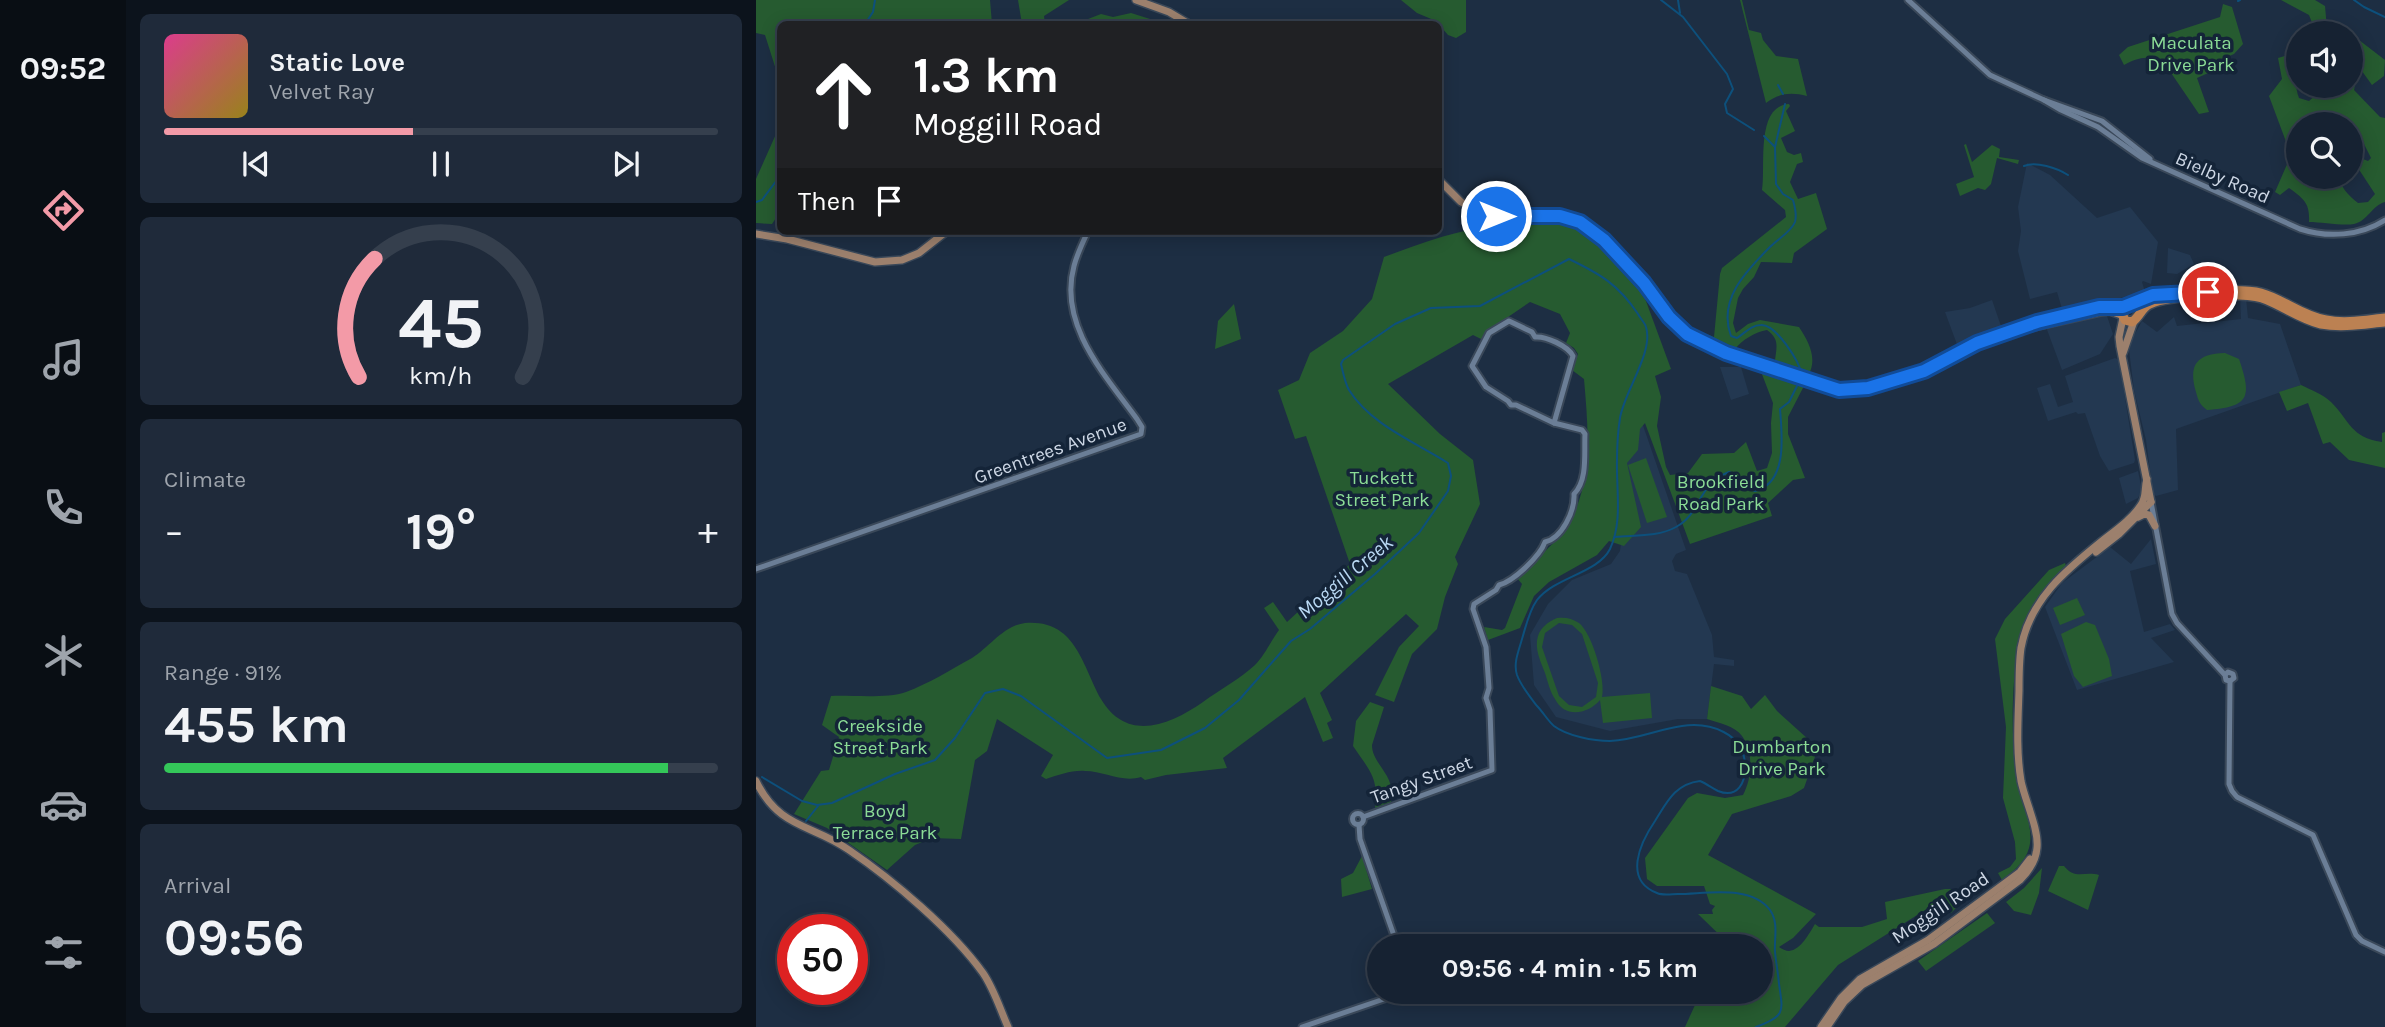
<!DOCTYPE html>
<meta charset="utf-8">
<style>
:root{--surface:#162232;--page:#1f2a3a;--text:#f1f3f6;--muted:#9ea4ac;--line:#353f4d;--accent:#f39aa7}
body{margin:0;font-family:Karla,sans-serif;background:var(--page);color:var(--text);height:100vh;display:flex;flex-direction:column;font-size:26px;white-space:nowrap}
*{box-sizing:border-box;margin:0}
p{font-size:23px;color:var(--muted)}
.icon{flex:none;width:38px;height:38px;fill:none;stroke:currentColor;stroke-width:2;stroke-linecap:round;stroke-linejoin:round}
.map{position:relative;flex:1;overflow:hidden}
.drawer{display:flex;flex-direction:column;gap:14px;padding:14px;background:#0c131c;width:630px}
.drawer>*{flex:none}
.hud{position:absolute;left:21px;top:21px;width:665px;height:214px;border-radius:10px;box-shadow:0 4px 18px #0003,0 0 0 2px var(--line);background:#202124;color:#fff;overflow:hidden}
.fabs{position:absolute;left:1530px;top:21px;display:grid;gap:14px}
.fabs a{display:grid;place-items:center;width:77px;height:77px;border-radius:50%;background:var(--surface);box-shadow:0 4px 18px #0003,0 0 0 2px var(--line);font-size:35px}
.speed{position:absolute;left:21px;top:914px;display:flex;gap:14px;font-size:35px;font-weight:700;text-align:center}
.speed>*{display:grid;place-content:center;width:91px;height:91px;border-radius:50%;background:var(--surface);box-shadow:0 4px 18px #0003,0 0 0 2px var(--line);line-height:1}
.speed .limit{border:10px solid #d22;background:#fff;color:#111}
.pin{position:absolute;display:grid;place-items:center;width:60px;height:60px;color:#fff;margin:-30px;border:4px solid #fff;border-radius:50%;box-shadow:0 2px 7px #0007}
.me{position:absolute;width:77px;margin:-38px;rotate:90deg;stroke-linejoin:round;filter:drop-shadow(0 0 5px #0008)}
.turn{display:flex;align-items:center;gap:24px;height:147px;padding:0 21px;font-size:32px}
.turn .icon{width:91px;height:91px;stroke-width:2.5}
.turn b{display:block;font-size:49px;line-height:60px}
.then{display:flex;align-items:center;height:66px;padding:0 21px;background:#0003;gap:14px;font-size:26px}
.big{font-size:52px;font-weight:700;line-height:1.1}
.drawer .tile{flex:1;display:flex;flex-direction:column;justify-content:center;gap:10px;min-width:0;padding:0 24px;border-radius:10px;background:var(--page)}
.drawer .dial{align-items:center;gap:0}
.dial svg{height:182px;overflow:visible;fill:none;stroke:var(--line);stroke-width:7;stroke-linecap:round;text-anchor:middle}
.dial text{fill:var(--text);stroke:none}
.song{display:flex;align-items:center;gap:21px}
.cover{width:84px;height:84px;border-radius:10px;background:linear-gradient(135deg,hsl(330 70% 55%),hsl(50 70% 35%))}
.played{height:7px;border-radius:4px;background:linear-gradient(90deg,var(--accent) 45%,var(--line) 45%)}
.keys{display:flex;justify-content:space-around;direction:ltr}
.heat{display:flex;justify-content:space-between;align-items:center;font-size:38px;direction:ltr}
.charge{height:10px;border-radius:5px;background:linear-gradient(90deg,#34c759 91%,var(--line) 0)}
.trip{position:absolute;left:611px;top:934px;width:406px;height:70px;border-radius:35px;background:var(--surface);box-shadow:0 4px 18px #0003,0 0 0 2px var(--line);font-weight:700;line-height:70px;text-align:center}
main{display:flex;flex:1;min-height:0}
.tabs{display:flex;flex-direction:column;width:126px;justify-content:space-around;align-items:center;background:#090e14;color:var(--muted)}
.tabs .icon{width:49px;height:49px}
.tabs .selected{color:var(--accent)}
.tabs b{font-size:32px;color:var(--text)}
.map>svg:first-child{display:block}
</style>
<main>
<nav class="tabs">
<b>09:52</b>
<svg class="icon selected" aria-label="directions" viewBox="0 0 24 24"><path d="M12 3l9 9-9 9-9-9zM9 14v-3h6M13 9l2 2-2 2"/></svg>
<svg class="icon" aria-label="music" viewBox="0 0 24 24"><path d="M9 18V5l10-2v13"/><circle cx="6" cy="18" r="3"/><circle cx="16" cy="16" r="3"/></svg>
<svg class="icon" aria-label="phone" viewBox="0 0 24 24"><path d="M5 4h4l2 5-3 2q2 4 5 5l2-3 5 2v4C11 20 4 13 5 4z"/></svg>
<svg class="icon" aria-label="climate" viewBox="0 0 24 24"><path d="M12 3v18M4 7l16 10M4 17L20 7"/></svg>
<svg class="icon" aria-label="car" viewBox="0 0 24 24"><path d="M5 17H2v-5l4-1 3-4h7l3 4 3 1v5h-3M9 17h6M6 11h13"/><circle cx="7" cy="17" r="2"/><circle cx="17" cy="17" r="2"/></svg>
<svg class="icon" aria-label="filters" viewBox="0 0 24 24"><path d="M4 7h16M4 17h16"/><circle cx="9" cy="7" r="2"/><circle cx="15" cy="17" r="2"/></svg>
</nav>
<section class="drawer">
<div class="tile">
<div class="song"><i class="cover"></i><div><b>Static Love</b><p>Velvet Ray</p></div></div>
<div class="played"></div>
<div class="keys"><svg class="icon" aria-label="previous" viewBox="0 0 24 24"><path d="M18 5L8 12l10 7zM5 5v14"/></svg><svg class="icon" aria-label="pause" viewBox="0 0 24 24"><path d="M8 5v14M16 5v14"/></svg><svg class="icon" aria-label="next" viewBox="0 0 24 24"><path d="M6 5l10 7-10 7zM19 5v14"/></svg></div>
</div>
<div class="tile dial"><svg viewBox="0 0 100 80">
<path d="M14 69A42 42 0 1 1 86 69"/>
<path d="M14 69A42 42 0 0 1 21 17" stroke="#f39aa7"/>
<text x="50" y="56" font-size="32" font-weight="700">45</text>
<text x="50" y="72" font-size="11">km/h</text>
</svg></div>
<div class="tile"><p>Climate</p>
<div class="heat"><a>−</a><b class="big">19°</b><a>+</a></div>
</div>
<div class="tile"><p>Range · 91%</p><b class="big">455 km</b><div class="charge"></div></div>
<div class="tile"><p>Arrival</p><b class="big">09:56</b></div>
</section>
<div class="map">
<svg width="1629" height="1027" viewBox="0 0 1629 1027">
<rect width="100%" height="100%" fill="#1d2e43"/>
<g fill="#233851">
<polygon points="1271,163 1294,175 1341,218 1374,207 1402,242 1395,284 1387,281 1386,282 1389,292 1307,312 1301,292 1274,299 1262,251 1265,231 1262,207"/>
<polygon points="1412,248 1434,255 1438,264 1421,274 1411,273"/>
<polygon points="1484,298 1490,298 1492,318 1524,324 1545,385 1420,429 1422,490 1400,496 1397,493 1390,440 1378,390 1373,350 1375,341 1386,321 1401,332 1418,317 1421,326 1485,319"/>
<polygon points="1236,300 1246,329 1219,338 1202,347 1189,312 1214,308"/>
<polygon points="1350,313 1357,334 1344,354 1306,370 1290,327"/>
<polygon points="1359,358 1363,360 1364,367 1379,460 1378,463 1353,471 1344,456 1329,413 1322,414 1320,412 1292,421 1281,388 1294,384 1302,407 1317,402 1309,376"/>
<polygon points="964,367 985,367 993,394 975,400"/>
<polygon points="881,408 930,550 920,554 916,561 919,571 931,574 956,635 958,657 978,660 978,666 958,664 951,719 922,719 854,731 800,717 778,685 774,635 792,604 816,580 855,564 864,551 870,506 865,458"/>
<polygon points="1382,471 1386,490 1382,498 1370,504 1363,478"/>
<polygon points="1395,539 1400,564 1374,571 1388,632 1414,624 1419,630 1395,638 1418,662 1321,690 1289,607 1306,583 1354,547 1375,564"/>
</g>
<g fill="#265b30" fill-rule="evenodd">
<path d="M0 0H234L236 24C226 25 216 25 206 24 189 23 183 17 165 24H24V212L16 224 0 223V179L24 125 21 113 22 76 9 35 0 33Z"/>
<polygon points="262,0 313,0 288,16 289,24 266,24"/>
<polygon points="645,0 710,0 710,32 700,38 692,35 680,21 661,13"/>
<path d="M984 0H986L993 30 1005 33 1007 40 1020 56 1042 59 1051 96C1035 92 1023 93 1010 103Z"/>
<polygon points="1525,0 1559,0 1569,6 1571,29 1563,31 1557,25 1553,15"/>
<path d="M1467 4 1476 7 1487 44 1478 54 1464 60 1459 70 1441 78 1453 112 1443 114 1409 64C1395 54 1382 57 1368 65L1363 55 1372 47 1464 17Z"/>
<polygon points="375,13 410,24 319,24 345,14 357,17"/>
<path d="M1603 40 1629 60 1628 76 1616 85 1603 67 1598 90 1624 117 1629 118V202C1615 206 1612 221 1598 224 1587 226 1565 222 1553 222 1554 203 1548 199 1533 188L1524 195 1519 192 1535 155 1513 96 1526 79 1522 58 1542 52C1542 69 1537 82 1543 98L1553 101 1570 86H1594V55ZM1542 124H1594V136H1604L1615 158 1612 161 1607 159 1598 142 1594 151V160L1600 165 1619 194 1612 202 1602 203C1593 196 1585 188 1583 177H1542Z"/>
<path d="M1033 104 1034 106 1030 111 1039 131 1025 138 1031 152 1038 155 1045 153 1047 162 1041 164 1034 182 1042 199 1060 193 1071 229 1038 253 1036 263 1005 262 998 277 987 289 982 298 977 323 980 333 992 324 1004 320 1043 327C1053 342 1062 359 1052 376L1023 367 1019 360C1021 345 1023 339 1011 330 999 332 986 340 979 349L962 345 939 335 941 330 958 337 964 274 966 268 1030 217 1029 210 1006 190C1010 167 999 106 1033 104Z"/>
<polygon points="1210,144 1216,162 1236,145 1244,149 1243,157 1263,160 1262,164 1241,158 1235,184 1229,190 1222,188 1204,196 1200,184 1218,177 1208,145"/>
<path d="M803 223 832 234 887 293 915 369 899 376 905 397 901 426 910 467 914 475 932 473 946 454 978 453 990 442 1001 471 1011 468 1016 453 1015 423 1017 403 1004 369 1049 384 1032 417V434L1049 478 1037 480 1012 503 1016 516 934 544 889 423 884 429 882 450 871 463 885 527 868 546 853 541 841 555 793 582 778 596 764 628 732 640 728 627 746 630 749 628 766 584 761 578C778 561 806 538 816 518 837 475 832 426 828 379L816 370 822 354 818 348 810 343 814 333 804 314 774 302 730 332 725 339 717 335 632 384 684 434 717 460 724 504 699 557 702 564 689 597 681 629 656 654 638 702 619 695 643 647 663 626 650 614 564 693 576 720 571 723 577 738 567 742 549 697 467 758 471 768 410 775 389 780 385 777C366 783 348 771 329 771 316 770 303 775 290 779L285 776 297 755 241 719 231 751 219 760 205 839 176 838 159 845 131 870 71 828 38 814 65 771 73 770 83 737 66 725 75 696C96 695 130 699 150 692 172 684 196 669 216 658 234 647 247 626 269 623 320 619 326 665 345 699 371 743 414 725 447 702 463 690 484 679 499 665 508 656 515 641 523 630L508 608 517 602 531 622 594 564 550 436 539 439 522 390 543 380 554 353 587 331 616 299 628 257C665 243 704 229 743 225 763 223 784 224 803 223Z"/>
<polygon points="478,304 485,339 459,349 462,321"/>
<path d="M1469 353 1483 359C1496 397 1494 407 1451 410 1444 405 1442 400 1440 392 1432 364 1441 354 1469 353Z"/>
<path d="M1545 385C1555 390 1567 394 1575 402 1595 422 1594 437 1626 442V433L1629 432V468L1593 460 1574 442 1567 444 1552 403 1531 411 1523 392Z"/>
<polygon points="890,458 911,517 891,523 872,465"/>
<path d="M1309 563 1310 566C1296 581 1282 594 1273 612 1254 650 1254 739 1261 780 1265 801 1279 828 1273 848 1269 863 1257 871 1246 880L1242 873 1254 867 1260 859 1259 842 1247 798 1250 727 1239 639 1249 619 1293 570Z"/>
<polygon points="1321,598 1329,615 1304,625 1297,608"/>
<path d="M801 618C809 617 816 618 823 623 836 633 850 681 846 697L894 693 896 718 847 723 844 700C832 714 809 719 799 699 794 692 792 682 789 673 785 662 778 649 782 636 785 627 792 622 801 618ZM803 623 816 625 826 634 842 683 840 697 826 707 813 705 803 696 786 647 789 633Z"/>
<polygon points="1330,622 1339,625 1353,659 1356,676 1327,687 1318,676 1305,634"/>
<path d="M955 686 986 696 995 709 1009 695 1021 711 1062 748 1048 788 1035 796 976 814 952 855 1060 914 1037 938 1023 947C1026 949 1030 951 1033 951 1045 950 1054 932 1059 924L1063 927H1106L1131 919 1129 902 1189 889H1195L1199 899 1197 901 1201 907 1195 913 1185 900 1082 965 1029 1027H929L939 1005 957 992H1004V947H976L942 914H957L956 910 959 906 954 904 948 886H901L891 879 889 858 932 798 941 793 969 798 987 795C996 778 998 753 986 736 979 726 963 723 951 719Z"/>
<path d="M614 702 628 707 616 745C616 765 641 775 635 802L619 808C623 777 613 770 597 746L600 721Z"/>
<polygon points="606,856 616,889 586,897 585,879 597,873"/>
<path d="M1303 866H1308C1319 880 1328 871 1343 875L1332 910 1292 891Z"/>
<polygon points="1286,868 1283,893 1275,915 1258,911 1250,902 1268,888"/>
<polygon points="1231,913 1239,923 1170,971 1162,961"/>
</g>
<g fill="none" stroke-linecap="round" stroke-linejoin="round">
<g stroke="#0d507c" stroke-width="2">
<polyline points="905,0 927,17 971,74 977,89 969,104 971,113 998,130"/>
<polyline points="922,0 924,13"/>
<polyline points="1598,0 1608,7 1629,17"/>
<polyline points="1482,1 1484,0"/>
<polyline points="109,24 117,12 119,0"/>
<polyline points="1022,85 1027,94"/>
<path d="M1029 104 1019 147 1020 184 1027 194 1037 200C1039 207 1041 215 1039 222 1035 232 1023 238 1015 246 992 269 961 299 975 336L981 338C989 333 995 325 1005 325 1020 324 1043 361 1046 375"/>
<polyline points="1008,136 1018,146"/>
<path d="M1268 166C1280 161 1301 168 1312 175"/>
<polyline points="0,202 6,200 24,176"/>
<path d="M859 537C879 535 902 537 920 527 946 513 941 484 973 472L979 475 983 485 999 491C1032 483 1026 435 1024 409L1033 402 1044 380"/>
<path d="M6 777 46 801 61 805 76 803 139 774 179 760 199 738 229 693 247 689 265 696 351 758 405 750 449 728 483 700 535 641 554 629 619 574 663 533 692 491 695 476 692 463C659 442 615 425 593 390 589 383 587 372 585 364L587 360 639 324 675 308 724 306 813 259C844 274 862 284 882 314 884 318 889 323 890 327 898 352 868 392 864 418 862 431 861 446 861 460 860 489 867 521 854 549 842 573 799 577 781 600 773 611 770 626 766 639 763 650 757 663 761 675 765 686 774 697 781 706 787 712 792 721 798 726 811 736 838 741 854 741 880 740 902 729 926 726 954 722 988 733 989 765 990 782 982 799 962 791 956 788 951 784 944 781 919 784 911 802 899 821 884 843 867 880 901 893 907 896 916 894 922 894 949 894 995 884 1014 910 1023 923 1018 938 1019 952 1020 962 1022 973 1023 984 1027 1012 1030 1016 1000 1027"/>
<polyline points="50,821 62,806"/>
</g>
<defs>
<g id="minor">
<polyline points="1152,0 1234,75 1288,100 1346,121 1394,159"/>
<path d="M1288 100 1305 110 1342 127 1386 158 1544 229C1572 238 1604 236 1629 220"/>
<path d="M753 321 776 332 779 337C790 336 812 346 817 356L798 423 760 405H755L752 401 730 387 716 366 733 333Z"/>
<polyline points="1395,502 1416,614 1421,623 1469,675 1470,680 1474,681"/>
<path d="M0 569 385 434 386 427 381 419C349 375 302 325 318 266 321 254 327 242 332 231"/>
<polyline points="1469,675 1472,672 1477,674 1478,678 1474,681"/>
<polyline points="1474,681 1473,784 1476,791 1481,797 1557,835 1600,935 1606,941 1629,952"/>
<circle cx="602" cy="819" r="5.5"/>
<path d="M607 817 736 770 734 710 730 698 733 688 730 647 717 609 718 604 740 590 743 585C758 581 784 556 789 542 806 538 819 511 818 494 832 480 828 453 829 434L826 430 798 423"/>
<polyline points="603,825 604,839 642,947"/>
<polyline points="546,1027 628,999 640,992"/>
</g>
<g id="major">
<polyline points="380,0 413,12 433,24"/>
<polyline points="682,179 705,202 728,214 758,217 804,216 824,222 848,240 889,283 913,317 931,334 970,353 1083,390 1101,390 1123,385 1177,368 1221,343 1243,335 1344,312 1354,311 1365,315"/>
<polyline points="0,234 31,239 119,262 146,260 163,253 191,231"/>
<polyline points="1367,318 1363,337 1364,346 1395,502"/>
<polyline points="1367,353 1378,321"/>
<polyline points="1382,517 1388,514 1393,515 1399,526"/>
<polyline points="1340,552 1363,534 1395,502"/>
<path d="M0 781C23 829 56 824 93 850 137 880 196 930 227 973 238 989 244 1009 252 1027"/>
<polyline points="1065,1027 1085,998 1104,979 1172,940 1264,872 1274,859"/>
<path d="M1071 1027 1088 1002 1106 985 1178 944 1264 880C1273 871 1280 861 1281 848 1283 829 1269 801 1265 781 1260 751 1262 721 1263 691 1263 677 1263 662 1265 648 1274 599 1310 570 1346 541 1360 530 1376 519 1385 505 1391 496 1388 488 1391 479"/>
</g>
<path id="highway" d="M1629 318C1610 320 1589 324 1570 320 1546 316 1527 299 1505 293 1482 287 1374 291 1365 312L1369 320 1376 322C1384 317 1385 308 1394 304 1413 295 1486 292 1506 298 1526 305 1544 319 1565 324 1586 328 1608 324 1629 322"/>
</defs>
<use href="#minor" stroke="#3a4859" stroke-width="9"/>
<use href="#major" stroke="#3a4859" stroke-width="10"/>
<use href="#highway" stroke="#3a4859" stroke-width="12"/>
<use href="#minor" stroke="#6b7e96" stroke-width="5"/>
<use href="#major" stroke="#9c806d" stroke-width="7"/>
<use href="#highway" stroke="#bc8152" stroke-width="9"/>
</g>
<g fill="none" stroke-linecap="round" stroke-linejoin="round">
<defs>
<polyline id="route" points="740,216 804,216 824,222 848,240 888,283 913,317 931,334 970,353 1083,390 1112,388 1168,371 1221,343 1281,322 1343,307 1367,307 1397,295 1452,292"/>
</defs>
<use href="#route" stroke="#114b97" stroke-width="18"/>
<use href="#route" stroke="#1a73e8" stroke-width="12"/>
</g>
<g text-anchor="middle" stroke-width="7" stroke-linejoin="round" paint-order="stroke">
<g font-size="19" fill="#8bdc96" stroke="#142438">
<text x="1435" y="49">Maculata<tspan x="1435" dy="22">Drive Park</tspan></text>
<text x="626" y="484">Tuckett<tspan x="626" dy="22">Street Park</tspan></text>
<text x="965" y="488">Brookfield<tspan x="965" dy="22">Road Park</tspan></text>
<text x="124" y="732">Creekside<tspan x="124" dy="22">Street Park</tspan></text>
<text x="1026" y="753">Dumbarton<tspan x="1026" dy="22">Drive Park</tspan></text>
<text x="129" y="817">Boyd<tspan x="129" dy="22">Terrace Park</tspan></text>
</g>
<g font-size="19" fill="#cdd7e5" stroke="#142438">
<text transform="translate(1467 177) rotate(24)" y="7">Bielby Road</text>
<text transform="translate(294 450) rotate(-20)" y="7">Greentrees Avenue</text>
<text transform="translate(665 779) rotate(-20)" y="7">Tangy Street</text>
<text transform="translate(1184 907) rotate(-34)" y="7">Moggill Road</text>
</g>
<g font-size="21" font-style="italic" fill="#bad9f4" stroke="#142438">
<text transform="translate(589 577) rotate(-40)" y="7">Moggill Creek</text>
</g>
</g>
</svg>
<div class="fabs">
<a><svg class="icon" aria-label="sound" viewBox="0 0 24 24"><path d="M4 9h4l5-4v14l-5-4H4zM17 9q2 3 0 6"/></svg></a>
<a><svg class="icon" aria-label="search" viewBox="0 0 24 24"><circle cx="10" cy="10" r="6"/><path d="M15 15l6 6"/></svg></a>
</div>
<div class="speed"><div class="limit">50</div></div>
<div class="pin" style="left:1452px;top:292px;background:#d93025"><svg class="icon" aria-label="arrive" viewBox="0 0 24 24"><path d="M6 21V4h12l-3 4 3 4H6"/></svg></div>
<svg class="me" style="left:740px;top:216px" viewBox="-20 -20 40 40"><circle r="17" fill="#1a73e8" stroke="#fff" stroke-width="3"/><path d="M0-11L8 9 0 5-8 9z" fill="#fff"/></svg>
<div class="trip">09:56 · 4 min · 1.5 km</div>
<div class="hud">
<div class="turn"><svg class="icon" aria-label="ahead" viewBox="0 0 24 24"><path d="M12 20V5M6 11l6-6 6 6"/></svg><div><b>1.3 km</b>Moggill Road</div></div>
<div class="then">Then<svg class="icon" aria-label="arrive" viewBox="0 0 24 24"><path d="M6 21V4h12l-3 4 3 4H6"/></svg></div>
</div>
</div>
</main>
